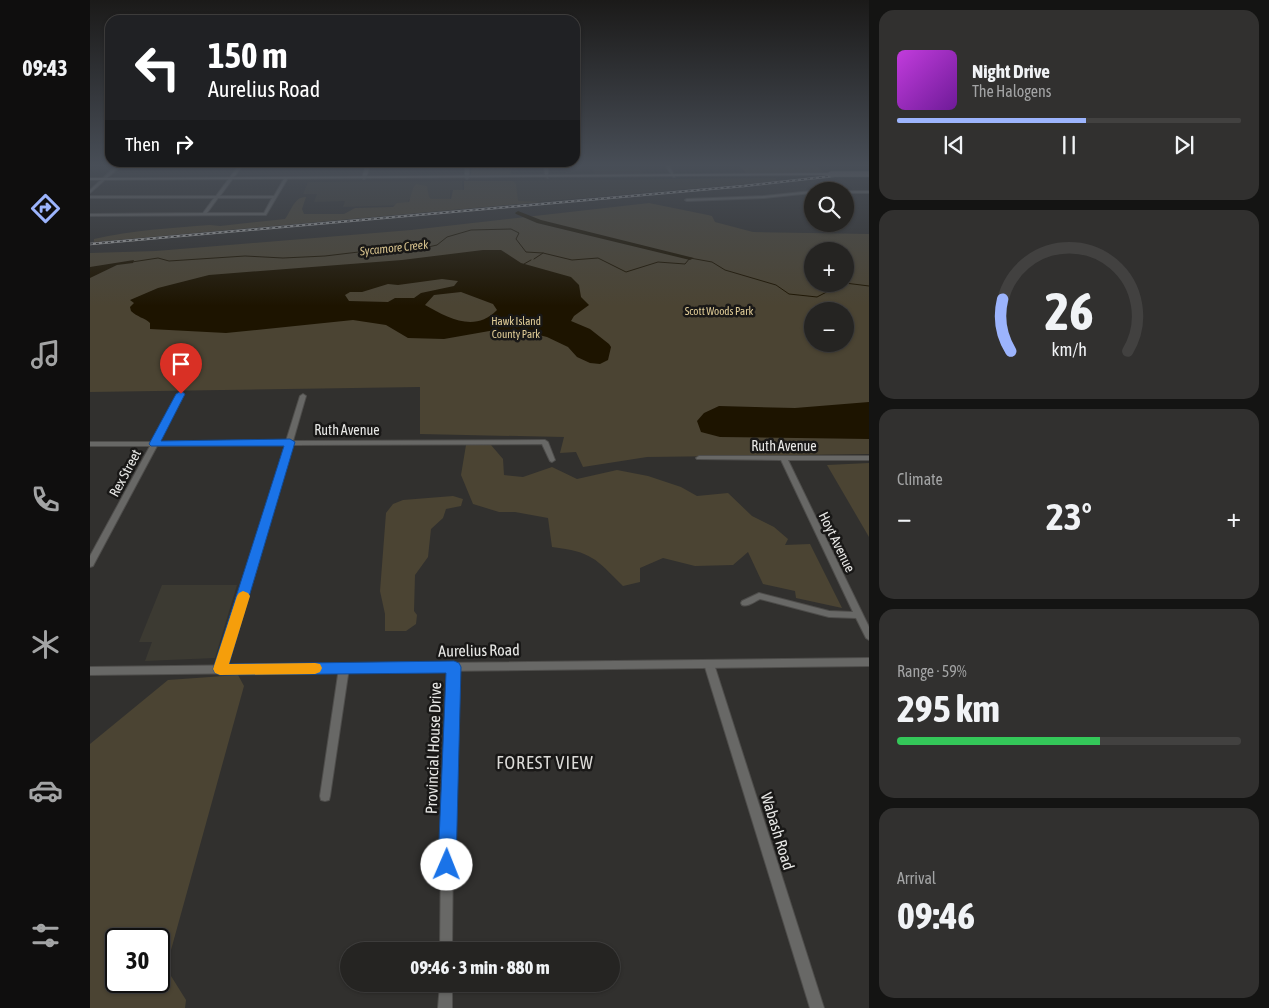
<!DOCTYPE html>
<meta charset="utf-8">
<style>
:root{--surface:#252422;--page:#31302f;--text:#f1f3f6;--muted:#a3a4a5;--line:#424140;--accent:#9cb4fd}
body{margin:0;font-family:"Asap Condensed",sans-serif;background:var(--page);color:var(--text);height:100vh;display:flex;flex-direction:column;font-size:19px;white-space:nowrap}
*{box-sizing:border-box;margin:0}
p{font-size:16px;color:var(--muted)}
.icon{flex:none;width:28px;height:28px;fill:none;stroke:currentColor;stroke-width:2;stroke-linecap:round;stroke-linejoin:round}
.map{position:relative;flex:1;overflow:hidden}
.drawer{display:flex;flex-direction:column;gap:10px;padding:10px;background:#141413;width:400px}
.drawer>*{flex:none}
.top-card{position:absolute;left:15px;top:15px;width:475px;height:152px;border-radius:15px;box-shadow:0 1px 4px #0004,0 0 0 1px var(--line);background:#202124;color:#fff;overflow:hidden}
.buttons{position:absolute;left:714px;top:182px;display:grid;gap:10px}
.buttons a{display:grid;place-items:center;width:50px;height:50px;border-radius:50%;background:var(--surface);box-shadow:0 1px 4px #0004,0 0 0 1px var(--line);font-size:25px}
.speed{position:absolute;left:15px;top:928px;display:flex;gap:10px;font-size:25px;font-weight:700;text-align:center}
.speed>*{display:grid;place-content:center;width:65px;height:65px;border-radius:50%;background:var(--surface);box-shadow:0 1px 4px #0004,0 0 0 1px var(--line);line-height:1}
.speed .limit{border:2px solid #111;border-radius:8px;background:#fff;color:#111}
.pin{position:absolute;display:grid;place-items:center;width:42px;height:42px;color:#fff;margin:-51px -21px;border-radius:50% 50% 50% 0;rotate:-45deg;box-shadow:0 0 5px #0007}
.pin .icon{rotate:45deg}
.me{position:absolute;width:55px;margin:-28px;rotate:1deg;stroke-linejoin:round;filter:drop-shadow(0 0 4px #0008)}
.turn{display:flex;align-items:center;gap:18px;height:105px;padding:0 20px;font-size:22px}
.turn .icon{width:65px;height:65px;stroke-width:2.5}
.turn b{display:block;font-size:35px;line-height:42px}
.then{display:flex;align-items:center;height:48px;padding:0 20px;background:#0003;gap:10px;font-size:19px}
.big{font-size:38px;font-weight:700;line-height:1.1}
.drawer .tile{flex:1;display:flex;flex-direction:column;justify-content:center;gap:8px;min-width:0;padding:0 18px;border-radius:15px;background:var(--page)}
.drawer .dial{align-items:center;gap:0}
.dial svg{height:130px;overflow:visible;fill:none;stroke:var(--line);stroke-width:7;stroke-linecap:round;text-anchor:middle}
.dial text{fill:var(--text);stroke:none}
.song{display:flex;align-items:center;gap:15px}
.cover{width:60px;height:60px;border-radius:8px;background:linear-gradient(135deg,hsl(290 70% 55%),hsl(280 70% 35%))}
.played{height:5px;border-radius:2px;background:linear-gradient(90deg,var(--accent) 55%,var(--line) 55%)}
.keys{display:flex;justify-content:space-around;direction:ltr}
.heat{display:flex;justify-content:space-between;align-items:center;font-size:28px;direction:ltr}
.charge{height:8px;border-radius:4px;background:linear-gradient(90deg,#34c759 59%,var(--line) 0)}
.trip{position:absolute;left:250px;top:942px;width:280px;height:50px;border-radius:25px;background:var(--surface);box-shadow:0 1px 4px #0004,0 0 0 1px var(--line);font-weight:700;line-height:50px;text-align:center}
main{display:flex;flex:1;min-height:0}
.tabs{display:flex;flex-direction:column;width:90px;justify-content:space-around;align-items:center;background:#0f0e0e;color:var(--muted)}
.tabs .icon{width:35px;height:35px}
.tabs .active{color:var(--accent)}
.tabs b{font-size:22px;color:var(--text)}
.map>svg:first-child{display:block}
</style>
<main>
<nav class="tabs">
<b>09:43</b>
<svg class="icon active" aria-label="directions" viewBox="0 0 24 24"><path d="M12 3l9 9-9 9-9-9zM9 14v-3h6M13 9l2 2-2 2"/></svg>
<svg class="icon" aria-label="music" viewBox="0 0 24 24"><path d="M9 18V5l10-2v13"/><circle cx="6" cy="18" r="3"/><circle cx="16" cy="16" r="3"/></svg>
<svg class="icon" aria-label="phone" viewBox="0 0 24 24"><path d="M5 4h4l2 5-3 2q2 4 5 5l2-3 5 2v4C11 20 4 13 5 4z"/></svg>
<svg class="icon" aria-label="climate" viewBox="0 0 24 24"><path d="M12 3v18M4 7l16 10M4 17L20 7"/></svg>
<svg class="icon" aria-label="car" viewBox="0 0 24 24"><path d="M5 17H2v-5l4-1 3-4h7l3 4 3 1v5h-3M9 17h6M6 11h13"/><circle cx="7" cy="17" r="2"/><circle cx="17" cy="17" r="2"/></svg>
<svg class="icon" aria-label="filters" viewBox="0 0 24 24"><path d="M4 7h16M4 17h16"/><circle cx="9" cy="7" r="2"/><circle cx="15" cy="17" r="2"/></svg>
</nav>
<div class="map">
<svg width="779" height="1008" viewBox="0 0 779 1008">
<rect width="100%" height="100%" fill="#31302e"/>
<g fill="#3c3a32">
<polygon points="503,169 550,169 553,174 505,174"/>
<polygon points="685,178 687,181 424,204 408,181"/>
<polygon points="372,181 373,190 360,190 360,199 319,199 317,205 253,207 255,201 224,202 227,194 213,194 218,182"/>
<polygon points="72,585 147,585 125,658 55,661 62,642 49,642"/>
</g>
<g fill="#4b4433" fill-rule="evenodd">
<polygon points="381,165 430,165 428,169 422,169 420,174 417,175 381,175"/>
<polygon points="649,165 726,165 735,173 656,173"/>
<path d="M374 181H423L426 184 428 201 452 202 4 242V239C42 230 82 228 120 225L130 226 195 219C201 211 205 196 216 197L212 209 214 214H254L265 208 303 207 307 203 319 202 323 188 326 184 337 186 339 197 341 199H361L363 190H374Z"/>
<path d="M559 203 618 215 622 216 625 222 663 232 779 234V454L557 457 493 467 486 452 470 453 474 437 330 434V387L0 392V253L66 251 321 230ZM722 251H755V284H722ZM722 311H755V344H722Z"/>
<path d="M376 445H401L413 459 414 475 433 477 462 467 487 479 527 470 558 476 591 487 607 496 638 493 662 516 684 527 698 539 695 545 720 544 752 608 706 598 705 591 673 584 658 552 643 565 605 566 573 558 550 568V582L533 586C505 558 502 552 462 547L458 518 425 512H409L383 504 371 475Z"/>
<polygon points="779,463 779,537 737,465"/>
<polygon points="363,496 373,499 371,506 356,509 353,518 341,529 338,557 325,575 324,611 327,615 326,624 316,631 295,631 295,614 290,591 296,513 303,504 313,500"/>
<path d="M148 675 154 686 76 968 96 1000 95 1008H0V744L78 680ZM26 939H69V981H26Z"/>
</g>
<g fill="#1d1400" fill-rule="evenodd">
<path d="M393 250H411L431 263 481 277 489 285 491 297 499 305 484 316 481 321 500 329 519 344 521 347 518 360 510 364 500 363 487 357 478 347 457 337 441 333 405 330 354 339 318 338 296 325 263 320 136 333 60 329V323C55 318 47 317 41 311L40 307 44 303 40 300 68 288 119 275 312 260ZM352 279 368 281 364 286 331 293 324 298H305L298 302 259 301 255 295 260 292H272L298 284 308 285ZM371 292 403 304 407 310C385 333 358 318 335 305L344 295Z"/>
<polygon points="44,260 43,263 27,265 0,278 0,267"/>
<polygon points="779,402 779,439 630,437 611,432 607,421 614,413 629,406 705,408"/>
</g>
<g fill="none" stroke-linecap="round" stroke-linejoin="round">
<g stroke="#1d1400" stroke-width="1">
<polyline points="444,259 453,253"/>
<polyline points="42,262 68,258 79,261 155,256 193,258 235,256 319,246 334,248 347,245 357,237 381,230 421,229 429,233 426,239 436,252 453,253 482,260 508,258 536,272 568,262 595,264 600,258 622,262 635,270 686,285 699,294 727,297 752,284"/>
<polyline points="434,264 441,260"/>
<polyline points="755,283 779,286"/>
</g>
<polygon fill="#1d1400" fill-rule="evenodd" points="428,211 451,220 604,258 600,260 447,223 426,214 425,213"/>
<defs>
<g id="minor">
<path d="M149 165H153L130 196H184L195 177 198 178 176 215 0 216V214L113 213 124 198H0V196H126ZM128 198H182L174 213H117Z"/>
<polygon points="276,165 280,165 276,178 274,179 272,178"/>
<polygon points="375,165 379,165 379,178 377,179 375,178"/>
<polygon points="454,165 458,165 458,178 455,177"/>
<polygon points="575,165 579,165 585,177 583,177"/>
<polygon points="722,191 723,191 722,193 674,198 597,201 595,200 597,199 674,196"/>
<polygon points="754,191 779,191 779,193 755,193 755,191"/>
<polygon points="91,392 94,394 69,442 196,441 210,396 213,394 216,396 203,441 455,440 458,442 465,460 462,462 460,461 452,444 202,445 165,574 135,669 133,672 130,673 127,672 125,669 157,574 195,445 67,446 4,564 3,566 0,567 0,556 60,446 0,446 0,442 62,442 88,394"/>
<path d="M609 456H779V460H698L779 627V640L776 638 766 618 739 617 670 599C664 602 658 607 652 605L651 603 652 601 669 593 739 611 763 612 691 460 607 459 606 458Z"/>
<polygon points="619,660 622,661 624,664 734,1008 720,1008 614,664 616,661"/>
<polygon points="364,663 367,664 369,667 363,848 362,951 350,951 351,848 359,667 361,664"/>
<polygon points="254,664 257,665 259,668 240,796 239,800 235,801 231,800 230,796 249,668 251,665"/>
<polygon points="350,984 362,984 362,1008 348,1008"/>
</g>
<g id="tertiary">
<polygon points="27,165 32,165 0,193 0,190"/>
<polygon points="779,658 779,666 0,675 0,667"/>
</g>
<polygon id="secondary" points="741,173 743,175 0,180 0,178"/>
</defs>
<use href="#minor" stroke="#4e4d4b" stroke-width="2"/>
<use href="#tertiary" stroke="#4e4d4b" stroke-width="2"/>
<use href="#secondary" stroke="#4e4d4b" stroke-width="2"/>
<use href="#minor" fill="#686866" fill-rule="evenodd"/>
<use href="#tertiary" fill="#686866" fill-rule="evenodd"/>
<use href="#secondary" fill="#878684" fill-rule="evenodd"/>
<defs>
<polyline id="rail" points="0,244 654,186 779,172"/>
</defs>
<use href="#rail" stroke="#acacaa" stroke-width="2.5"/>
<use href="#rail" stroke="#191817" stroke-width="1" stroke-dasharray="3" stroke-linecap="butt"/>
<defs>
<polyline id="secondary-bridge" points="741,174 779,174"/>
</defs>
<use href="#secondary-bridge" stroke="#4e4d4b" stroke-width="7" stroke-linecap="butt"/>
<use href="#secondary-bridge" stroke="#878684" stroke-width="5.5"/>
</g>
<linearGradient id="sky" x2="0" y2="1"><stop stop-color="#1b1a19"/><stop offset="0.54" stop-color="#484e57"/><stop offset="1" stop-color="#484e57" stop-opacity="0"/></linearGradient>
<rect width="779" height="306" fill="url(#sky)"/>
<polygon fill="#1a73e8" stroke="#114b97" points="91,391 95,394 71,441 200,439 205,442 139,664 364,661 369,663 371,667 366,865 363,871 357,874 351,871 348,865 356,673 130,675 125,673 123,669 194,446 61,446 59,444 86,394"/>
<polygon fill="#f59e0b" points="153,591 158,593 160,596 139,664 225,663 230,664 232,668 230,672 225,674 130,675 125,673 123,669 147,596 149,593"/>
<g text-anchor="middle" stroke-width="5" stroke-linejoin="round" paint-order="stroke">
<g font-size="11" fill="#e0cc97" stroke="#191817">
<text x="629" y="315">Scott Woods Park</text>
<text x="426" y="325">Hawk Island<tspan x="426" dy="13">County Park</tspan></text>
</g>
<g font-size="12" font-style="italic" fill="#d7c28d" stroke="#191817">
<text transform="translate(304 248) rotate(-6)" y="4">Sycamore Creek</text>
</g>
<g font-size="14" fill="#e8e8e6" stroke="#191817">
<text x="257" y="435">Ruth Avenue</text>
<text x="694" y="451">Ruth Avenue</text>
<text transform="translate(35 473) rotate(-62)" y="5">Rex Street</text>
<text transform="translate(747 542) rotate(64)" y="5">Hoyt Avenue</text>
</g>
<g font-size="16" fill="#e8e8e6" stroke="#191817">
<text transform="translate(389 650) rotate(-1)" y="6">Aurelius Road</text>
<text transform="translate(343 748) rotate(-88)" y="6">Provincial House Drive</text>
<text transform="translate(688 831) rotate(73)" y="6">Wabash Road</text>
</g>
<g font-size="18" letter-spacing="1" fill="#dcdbd8" stroke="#191817">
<text x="455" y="769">FOREST VIEW</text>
</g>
</g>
</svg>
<div class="buttons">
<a><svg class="icon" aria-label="search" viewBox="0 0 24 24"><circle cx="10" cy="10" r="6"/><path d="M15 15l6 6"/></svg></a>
<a>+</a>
<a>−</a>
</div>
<div class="speed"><div class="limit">30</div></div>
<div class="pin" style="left:91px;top:394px;background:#d93025"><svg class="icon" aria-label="arrive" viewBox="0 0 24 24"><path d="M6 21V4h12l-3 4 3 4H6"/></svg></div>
<svg class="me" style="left:357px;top:865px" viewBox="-20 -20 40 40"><circle r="19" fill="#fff"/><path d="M0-13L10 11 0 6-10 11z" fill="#1a73e8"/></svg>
<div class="trip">09:46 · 3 min · 880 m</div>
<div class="top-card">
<div class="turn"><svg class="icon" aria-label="left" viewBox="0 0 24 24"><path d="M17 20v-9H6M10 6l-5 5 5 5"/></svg><div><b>150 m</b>Aurelius Road</div></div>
<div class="then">Then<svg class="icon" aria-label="right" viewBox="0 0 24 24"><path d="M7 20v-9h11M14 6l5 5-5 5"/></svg></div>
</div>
</div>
<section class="drawer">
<div class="tile">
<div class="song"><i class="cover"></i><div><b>Night Drive</b><p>The Halogens</p></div></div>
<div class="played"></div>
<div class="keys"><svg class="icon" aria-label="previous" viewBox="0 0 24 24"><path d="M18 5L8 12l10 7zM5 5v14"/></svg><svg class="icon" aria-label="pause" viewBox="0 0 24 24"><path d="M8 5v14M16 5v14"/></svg><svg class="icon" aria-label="next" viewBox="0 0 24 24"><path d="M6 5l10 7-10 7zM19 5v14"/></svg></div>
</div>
<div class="tile dial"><svg viewBox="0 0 100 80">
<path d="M14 69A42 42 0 1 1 86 69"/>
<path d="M14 69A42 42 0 0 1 9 37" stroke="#9cb4fd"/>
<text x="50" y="56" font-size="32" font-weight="700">26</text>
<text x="50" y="72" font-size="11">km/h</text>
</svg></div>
<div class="tile"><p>Climate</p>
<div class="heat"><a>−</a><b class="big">23°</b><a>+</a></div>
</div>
<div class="tile"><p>Range · 59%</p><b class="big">295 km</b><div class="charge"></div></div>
<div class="tile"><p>Arrival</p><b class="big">09:46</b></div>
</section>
</main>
